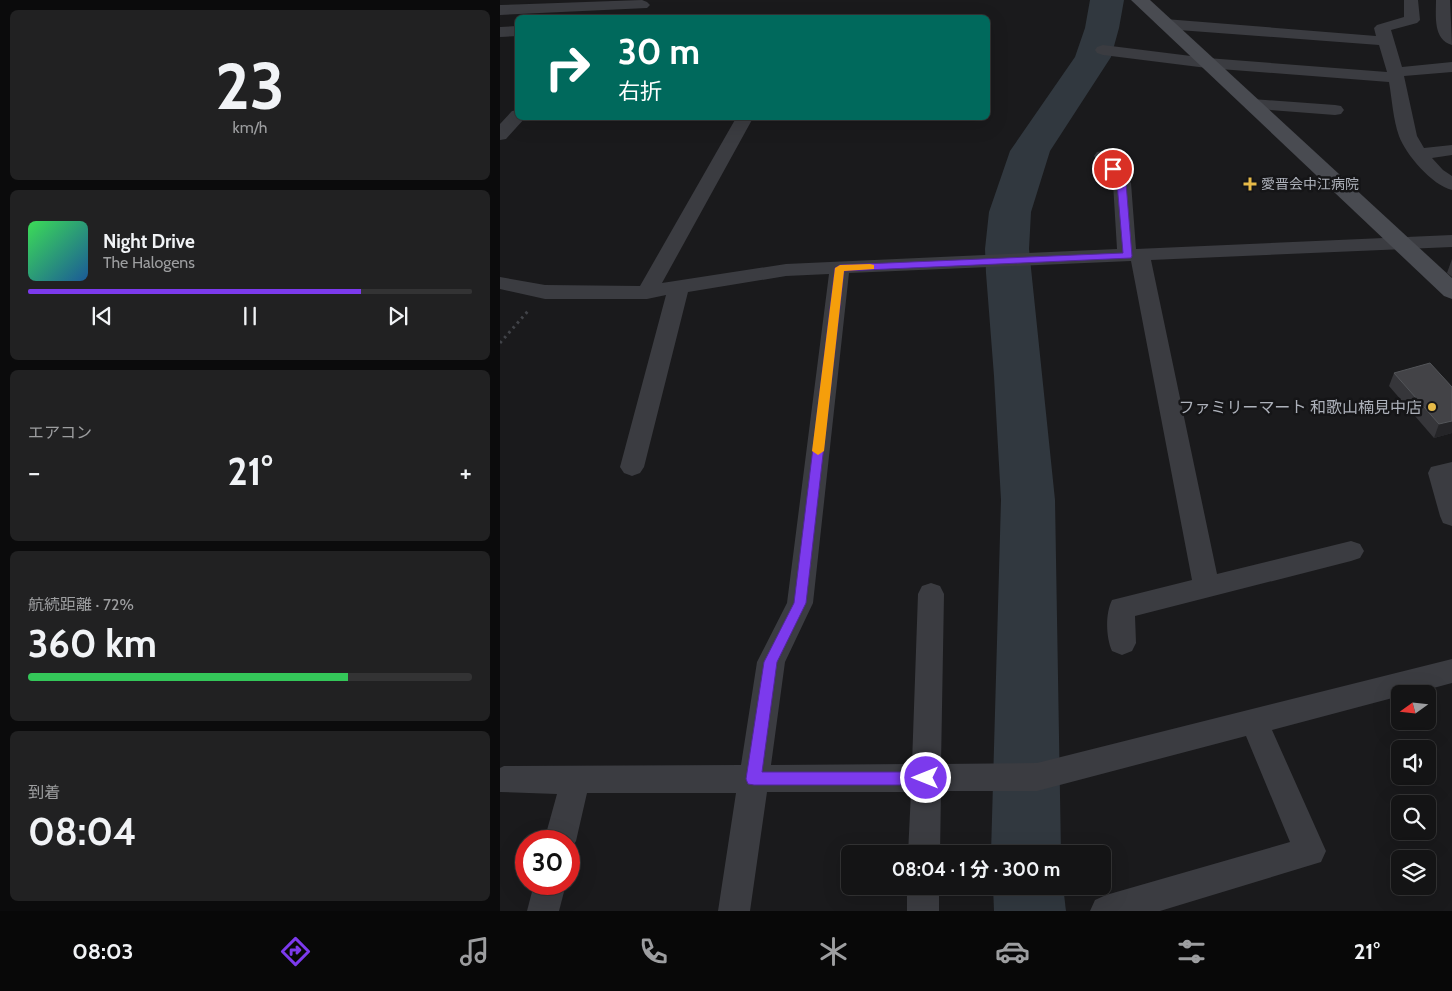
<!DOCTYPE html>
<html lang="ja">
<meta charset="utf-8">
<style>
:root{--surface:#141415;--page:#212122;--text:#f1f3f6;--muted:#9d9ea0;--line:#333334;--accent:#7c3aed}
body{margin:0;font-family:Cabin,"Noto Sans JP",sans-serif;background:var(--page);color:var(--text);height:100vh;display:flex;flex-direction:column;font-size:19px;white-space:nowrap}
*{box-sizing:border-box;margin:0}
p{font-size:16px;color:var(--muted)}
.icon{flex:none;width:28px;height:28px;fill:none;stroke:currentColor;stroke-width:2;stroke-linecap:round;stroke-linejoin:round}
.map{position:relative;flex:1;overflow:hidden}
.sheet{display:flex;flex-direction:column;gap:10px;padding:10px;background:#0b0b0c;width:500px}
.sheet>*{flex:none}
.guide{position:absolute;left:15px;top:15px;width:475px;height:105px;border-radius:8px;box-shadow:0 5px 20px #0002,0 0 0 1px var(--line);background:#00695c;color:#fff;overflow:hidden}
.needle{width:32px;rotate:255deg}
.controls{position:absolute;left:891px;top:685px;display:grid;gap:10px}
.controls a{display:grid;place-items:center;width:45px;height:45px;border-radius:8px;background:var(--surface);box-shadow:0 5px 20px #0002,0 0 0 1px var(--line);font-size:25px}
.speed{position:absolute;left:15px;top:830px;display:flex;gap:10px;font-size:25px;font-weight:700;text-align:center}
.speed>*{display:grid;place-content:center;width:65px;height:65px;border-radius:50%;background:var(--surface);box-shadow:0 5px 20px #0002,0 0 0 1px var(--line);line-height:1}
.speed .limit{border:8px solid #d22;background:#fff;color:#111}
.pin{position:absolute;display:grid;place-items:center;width:42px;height:42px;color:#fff;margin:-21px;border:2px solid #fff;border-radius:50%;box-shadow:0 1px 5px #0007}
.me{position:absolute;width:55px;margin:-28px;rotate:270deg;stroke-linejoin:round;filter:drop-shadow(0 0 4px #0008)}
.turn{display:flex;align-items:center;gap:18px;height:105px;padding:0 20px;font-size:22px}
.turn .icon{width:65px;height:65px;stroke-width:2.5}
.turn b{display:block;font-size:35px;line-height:42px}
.big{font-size:38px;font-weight:700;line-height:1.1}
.sheet .tile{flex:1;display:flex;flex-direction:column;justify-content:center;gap:8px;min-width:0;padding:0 18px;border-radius:8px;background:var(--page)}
.sheet .dial{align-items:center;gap:0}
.dial b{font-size:65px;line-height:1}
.song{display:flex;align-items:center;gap:15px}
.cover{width:60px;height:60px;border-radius:8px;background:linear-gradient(135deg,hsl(130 70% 55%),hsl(210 70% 35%))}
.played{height:5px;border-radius:2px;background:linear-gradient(90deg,var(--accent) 75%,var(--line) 75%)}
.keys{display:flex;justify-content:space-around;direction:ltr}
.heat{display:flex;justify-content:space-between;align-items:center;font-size:28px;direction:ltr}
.charge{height:8px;border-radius:4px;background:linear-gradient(90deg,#34c759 72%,var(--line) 0)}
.trip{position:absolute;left:341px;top:845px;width:270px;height:50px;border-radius:8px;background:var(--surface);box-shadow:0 5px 20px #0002,0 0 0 1px var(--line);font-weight:700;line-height:50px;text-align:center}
.menu{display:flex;height:80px;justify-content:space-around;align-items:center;background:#080808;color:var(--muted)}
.menu .icon{width:35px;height:35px}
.menu .selected{color:var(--accent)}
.menu b{font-size:22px;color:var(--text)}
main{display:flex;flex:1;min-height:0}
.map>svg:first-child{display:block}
</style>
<main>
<section class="sheet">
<div class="tile dial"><b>23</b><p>km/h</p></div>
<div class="tile">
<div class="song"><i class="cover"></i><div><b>Night Drive</b><p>The Halogens</p></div></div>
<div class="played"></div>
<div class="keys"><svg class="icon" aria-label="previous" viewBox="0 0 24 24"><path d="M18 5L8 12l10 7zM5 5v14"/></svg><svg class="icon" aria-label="pause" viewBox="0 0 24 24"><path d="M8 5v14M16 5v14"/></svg><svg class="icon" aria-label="next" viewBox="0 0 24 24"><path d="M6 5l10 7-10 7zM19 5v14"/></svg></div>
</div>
<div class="tile"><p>エアコン</p>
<div class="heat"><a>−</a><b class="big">21°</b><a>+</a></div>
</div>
<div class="tile"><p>航続距離 · 72%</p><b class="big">360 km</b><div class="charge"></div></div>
<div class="tile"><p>到着</p><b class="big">08:04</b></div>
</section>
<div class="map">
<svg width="952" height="911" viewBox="0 0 952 911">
<rect width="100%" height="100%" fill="#1a1a1c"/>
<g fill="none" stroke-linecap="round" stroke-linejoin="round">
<g fill="#31383f" fill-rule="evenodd">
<polygon points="590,0 624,0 619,28 611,57 550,151 531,212 529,249 555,500 561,854 491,854 501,500 494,376 486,273 485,249 489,212 510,151 575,57 585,28"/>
<polygon points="493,886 563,886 566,911 494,911"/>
</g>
<polyline stroke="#414348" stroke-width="3" stroke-dasharray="2.5 4" stroke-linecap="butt" points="0,343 28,311"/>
<g fill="#3b3c41" fill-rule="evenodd">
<polygon points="142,0 147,2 150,5 147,8 0,15 0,5"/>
<path d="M904 0H918L920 20 917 23 891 30 902 67 952 62V72L904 76 917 136 924 148 952 145V155L932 158 943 170 952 176V190C932 185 906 155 899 136 893 119 892 99 889 82L707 68 603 55 597 53 595 50 597 47 603 45 707 58 887 72 879 45 665 29 660 27 657 24 660 21 665 19 876 36 874 28 877 25 904 17Z"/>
<path d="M936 0H950L952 45C933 40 936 16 936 0Z"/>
<polygon points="18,26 18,36 0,37 0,27"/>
<polygon points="752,99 835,105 841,106 844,110 841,114 835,115 746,108 744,104 746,100"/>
<polygon points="18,110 18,118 25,118 6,139 0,140 0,124 12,111"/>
<path d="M236 118H253L162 283 286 264 617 249 613 183 594 156 597 152 603 151 609 152 631 183 636 249 952 235V247L651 260 717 574 851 541 860 544 864 551 860 558 851 561 635 616 636 643 632 651 622 655 612 651C606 638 605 614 612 600L692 580 631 261 349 273 313 603 285 662 271 765 412 764 418 594 422 586 431 583 440 586 444 594 441 764 537 763 952 659V683L911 694H900V696L772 730 826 851 821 862 660 911H590L595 900 606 895 790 842 746 736 537 791H441L440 854H408L411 792H267L250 911H218L236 793H87L76 841 69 852V841H44L57 794 0 792V768L4 766 241 765 257 662 287 603 329 274 286 276 188 292 144 467 140 473 132 476 124 473 120 467 166 295 147 299H45L0 289V277L45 285 140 286Z"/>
<polygon points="952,462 952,526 943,523 940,516 928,473 931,467"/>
<polygon points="34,884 66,884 59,911 27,911"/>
<rect x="407" y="886" width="32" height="25"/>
</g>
<polygon fill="#494b51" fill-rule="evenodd" points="631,0 650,0 952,278 952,299 944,296"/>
</g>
<g fill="#36363a">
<polygon points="952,259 952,277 947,273"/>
<polygon points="894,373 952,387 952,433 934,438 889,386"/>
</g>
<polygon fill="#252528" points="952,421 952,433 934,438 939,424"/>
<polygon fill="#434347" stroke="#535559" points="930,363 952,387 952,421 939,424 894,373"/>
<polygon fill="#7c3aed" stroke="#51269a" points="613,167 616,168 626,183 632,256 631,258 344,271 306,603 277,662 262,772 426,772 431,774 433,778 431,783 426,785 254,785 248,784 246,779 264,662 294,603 335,268 340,265 623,253 617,183 608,169"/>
<polygon fill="#f59e0b" points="370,264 374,265 374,269 344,271 324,451 318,455 312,451 335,268 340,265"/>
<g fill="#e6ba48" stroke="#151517" stroke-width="2">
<path d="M747.5 176.5h5v5h5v5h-5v5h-5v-5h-5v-5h5z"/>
<circle cx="932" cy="407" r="5"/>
</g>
<g text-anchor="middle" stroke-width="5" stroke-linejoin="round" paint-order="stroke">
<g font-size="14" fill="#adb1ba" stroke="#151517" text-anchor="start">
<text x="761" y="189">愛晋会中江病院</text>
</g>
<g font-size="16" fill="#adb1ba" stroke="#151517" text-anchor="end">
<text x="922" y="413">ファミリーマート 和歌山楠見中店</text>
</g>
</g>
</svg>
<div class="controls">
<a><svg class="needle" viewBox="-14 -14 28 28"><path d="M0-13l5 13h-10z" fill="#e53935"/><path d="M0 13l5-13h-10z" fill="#9d9ea0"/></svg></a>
<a><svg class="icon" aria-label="sound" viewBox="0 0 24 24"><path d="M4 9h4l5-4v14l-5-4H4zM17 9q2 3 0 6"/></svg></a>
<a><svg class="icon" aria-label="search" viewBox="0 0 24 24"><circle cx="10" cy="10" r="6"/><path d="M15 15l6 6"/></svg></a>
<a><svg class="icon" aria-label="layers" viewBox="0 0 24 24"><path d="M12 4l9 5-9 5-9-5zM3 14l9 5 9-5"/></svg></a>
</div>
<div class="speed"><div class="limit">30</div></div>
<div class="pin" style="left:613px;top:169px;background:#d93025"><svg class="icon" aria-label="arrive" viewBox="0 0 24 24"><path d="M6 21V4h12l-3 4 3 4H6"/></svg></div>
<svg class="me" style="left:426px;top:778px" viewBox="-20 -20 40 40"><circle r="17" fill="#7c3aed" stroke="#fff" stroke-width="3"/><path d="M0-11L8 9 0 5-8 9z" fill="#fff"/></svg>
<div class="trip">08:04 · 1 分 · 300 m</div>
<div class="guide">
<div class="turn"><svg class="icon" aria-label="right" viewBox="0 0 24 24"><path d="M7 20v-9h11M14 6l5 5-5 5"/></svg><div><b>30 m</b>右折</div></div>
</div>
</div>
</main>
<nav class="menu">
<b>08:03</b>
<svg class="icon selected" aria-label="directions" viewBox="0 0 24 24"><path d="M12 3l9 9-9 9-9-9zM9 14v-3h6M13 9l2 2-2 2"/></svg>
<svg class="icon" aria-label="music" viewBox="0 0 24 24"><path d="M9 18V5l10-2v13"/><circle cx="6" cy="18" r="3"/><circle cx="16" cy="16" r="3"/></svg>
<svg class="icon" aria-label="phone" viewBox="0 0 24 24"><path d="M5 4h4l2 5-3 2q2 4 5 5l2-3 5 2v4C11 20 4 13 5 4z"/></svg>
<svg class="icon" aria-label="climate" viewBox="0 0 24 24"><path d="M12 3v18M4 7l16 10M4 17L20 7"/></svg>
<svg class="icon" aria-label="car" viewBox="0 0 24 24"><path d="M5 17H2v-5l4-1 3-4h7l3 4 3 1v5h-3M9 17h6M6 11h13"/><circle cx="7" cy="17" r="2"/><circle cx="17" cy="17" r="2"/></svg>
<svg class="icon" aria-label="filters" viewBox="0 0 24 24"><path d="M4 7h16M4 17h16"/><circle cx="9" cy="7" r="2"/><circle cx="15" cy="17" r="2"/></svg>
<b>21°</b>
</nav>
